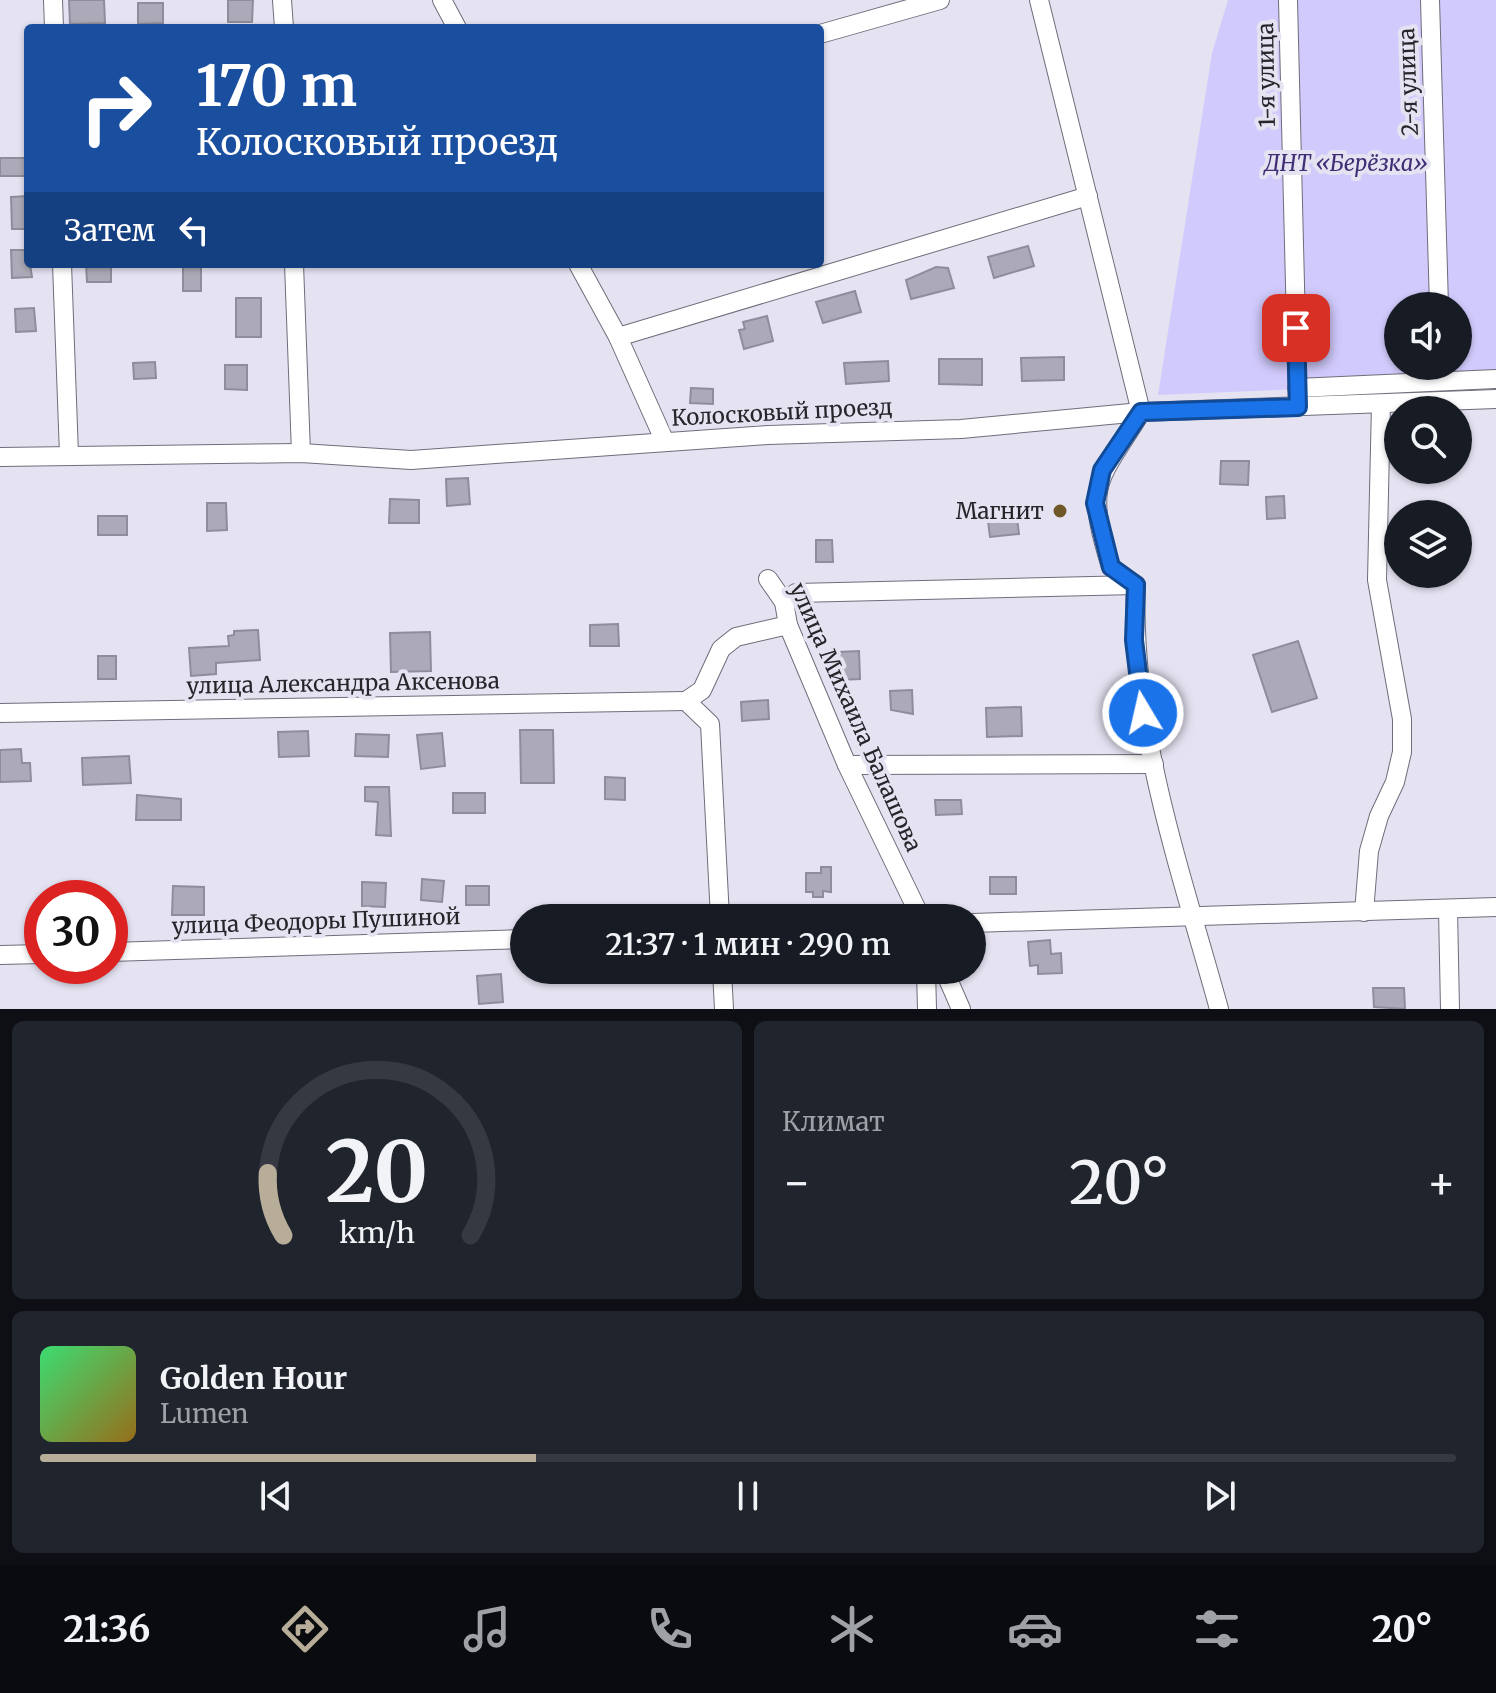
<!DOCTYPE html>
<html lang="ru">
<meta charset="utf-8">
<style>
:root{--surface:#171b24;--page:#20242c;--text:#f1f3f6;--muted:#9ea1a6;--line:#363941;--accent:#b7ad99}
body{margin:0;font-family:Merriweather,serif;background:var(--page);color:var(--text);height:100vh;display:flex;flex-direction:column;font-size:30px;white-space:nowrap}
*{box-sizing:border-box;margin:0}
p{font-size:26px;color:var(--muted)}
.icon{flex:none;width:44px;height:44px;fill:none;stroke:currentColor;stroke-width:2;stroke-linecap:round;stroke-linejoin:round}
.map{position:relative;height:1009px;overflow:hidden}
.drawer{display:flex;flex-direction:column;gap:12px;padding:12px;background:#0d0f14;flex:1}
.drawer>*{flex:none}
.hud{position:absolute;left:24px;top:24px;width:800px;height:244px;border-radius:8px;box-shadow:0 2px 6px #0004;background:#1a4fa0;color:#fff;overflow:hidden}
.buttons{position:absolute;left:1384px;top:292px;display:grid;gap:16px}
.buttons a{display:grid;place-items:center;width:88px;height:88px;border-radius:50%;background:var(--surface);box-shadow:0 2px 6px #0004;font-size:40px}
.speed{position:absolute;left:24px;top:880px;display:flex;gap:16px;font-size:40px;font-weight:700;text-align:center}
.speed>*{display:grid;place-content:center;width:104px;height:104px;border-radius:50%;background:var(--surface);box-shadow:0 2px 6px #0004;line-height:1}
.speed .limit{border:12px solid #d22;background:#fff;color:#111}
.pin{position:absolute;display:grid;place-items:center;width:68px;height:68px;color:#fff;margin:-34px;border-radius:16px;box-shadow:0 4px 12px #0006}
.me{position:absolute;width:88px;margin:-44px;rotate:351deg;stroke-linejoin:round;filter:drop-shadow(0 0 6px #0008)}
.turn{display:flex;align-items:center;gap:28px;height:168px;padding:0 40px;font-size:36px}
.turn .icon{width:104px;height:104px;stroke-width:2.5}
.turn b{display:block;font-size:56px;line-height:68px}
.then{display:flex;align-items:center;height:76px;padding:0 40px;background:#0003;gap:16px;font-size:30px}
.big{font-size:60px;font-weight:600;line-height:1.1}
.drawer .tile{flex:1;display:flex;flex-direction:column;justify-content:center;gap:12px;min-width:0;padding:0 28px;border-radius:12px;background:var(--page)}
.drawer .dial{align-items:center;gap:0}
.dial svg{height:208px;overflow:visible;fill:none;stroke:var(--line);stroke-width:7;stroke-linecap:round;text-anchor:middle}
.dial text{fill:var(--text);stroke:none}
.song{display:flex;align-items:center;gap:24px}
.cover{width:96px;height:96px;border-radius:12px;background:linear-gradient(135deg,hsl(140 70% 55%),hsl(40 70% 35%))}
.played{height:8px;border-radius:4px;background:linear-gradient(90deg,var(--accent) 35%,var(--line) 35%)}
.keys{display:flex;justify-content:space-around;direction:ltr}
.heat{display:flex;justify-content:space-between;align-items:center;font-size:44px;direction:ltr}
.drawer .tiles{flex:1;display:grid;gap:12px;grid-template-columns:1fr 1fr}
.tile:last-child{grid-column:span 2}
.trip{position:absolute;left:510px;top:904px;width:476px;height:80px;border-radius:40px;background:var(--surface);box-shadow:0 2px 6px #0004;font-weight:600;line-height:80px;text-align:center}
.dock{display:flex;height:128px;justify-content:space-around;align-items:center;background:#090b0e;color:var(--muted)}
.dock .icon{width:56px;height:56px}
.dock .current{color:var(--accent)}
.dock b{font-size:36px;color:var(--text)}
.map>svg:first-child{display:block}
</style>
<div class="map">
<svg width="1496" height="1009" viewBox="0 0 1496 1009">
<rect width="100%" height="100%" fill="#e5e3f2"/>
<path fill="#d1cafc" fill-rule="evenodd" d="M1228 0H1496V381L1158 395 1212 53ZM1398 306H1458V366H1398Z"/>
<g fill="#acaab8" stroke="#8f8d9b" stroke-width="2">
<polygon points="69,0 104,0 105,23 70,24"/>
<polygon points="228,0 253,0 252,22 228,22"/>
<polygon points="138,3 163,3 163,23 138,24"/>
<rect x="0" y="158" width="28" height="18"/>
<polygon points="28,196 28,229 12,229 11,197"/>
<polygon points="1028,246 1034,266 994,278 988,257"/>
<polygon points="11,250 28,250 32,277 12,278"/>
<polygon points="86,264 111,264 111,282 87,282"/>
<rect x="183" y="264" width="18" height="27"/>
<polygon points="936,267 948,268 954,288 911,299 906,280"/>
<polygon points="855,291 861,312 823,323 816,302"/>
<rect x="236" y="298" width="25" height="39"/>
<polygon points="34,308 36,331 16,332 15,309"/>
<polygon points="767,316 773,341 744,349 739,330 745,329 743,322"/>
<polygon points="1064,357 1064,380 1022,381 1021,358"/>
<polygon points="939,359 982,359 982,385 939,384"/>
<polygon points="888,361 889,381 846,384 844,363"/>
<polygon points="155,362 156,378 134,379 133,363"/>
<polygon points="225,365 247,365 247,390 225,389"/>
<polygon points="691,388 713,389 713,404 690,403"/>
<polygon points="1221,461 1249,461 1248,485 1220,484"/>
<polygon points="468,478 470,504 447,506 446,479"/>
<polygon points="1284,496 1285,518 1267,519 1266,497"/>
<polygon points="390,499 419,500 419,523 389,523"/>
<polygon points="207,503 226,503 227,530 207,531"/>
<rect x="98" y="516" width="29" height="19"/>
<polygon points="1017,518 1019,534 990,537 988,521"/>
<polygon points="816,540 832,540 833,562 816,562"/>
<polygon points="618,624 619,646 590,646 590,625"/>
<polygon points="258,630 260,660 216,663 216,674 191,676 189,648 229,646 228,636 234,635 234,631"/>
<polygon points="430,632 431,671 391,672 390,633"/>
<polygon points="1298,641 1317,698 1272,712 1253,655"/>
<polygon points="859,651 860,679 839,680 838,652"/>
<rect x="98" y="656" width="18" height="23"/>
<polygon points="912,690 913,714 891,710 890,691"/>
<polygon points="768,700 769,719 742,721 741,702"/>
<polygon points="1021,707 1022,736 987,737 986,708"/>
<polygon points="520,730 553,730 554,783 521,783"/>
<polygon points="308,731 309,756 279,757 278,732"/>
<polygon points="442,733 445,766 421,769 417,735"/>
<polygon points="356,734 389,735 388,757 355,756"/>
<polygon points="21,749 22,763 30,763 31,781 0,782 0,750"/>
<polygon points="129,756 131,783 83,785 82,758"/>
<polygon points="605,777 625,778 625,800 605,799"/>
<polygon points="365,787 389,787 391,836 376,835 378,802 365,801"/>
<rect x="453" y="793" width="32" height="20"/>
<polygon points="137,795 181,799 181,820 136,820"/>
<polygon points="935,800 961,800 962,814 936,815"/>
<polygon points="821,867 831,867 831,892 823,891 823,897 813,897 813,892 806,892 806,873 821,873"/>
<rect x="990" y="877" width="26" height="17"/>
<polygon points="422,879 444,881 442,902 421,900"/>
<polygon points="362,882 386,883 385,907 362,906"/>
<polygon points="173,886 204,887 204,915 172,915"/>
<rect x="466" y="886" width="23" height="19"/>
<polygon points="1050,940 1051,954 1061,953 1062,973 1038,974 1038,965 1030,966 1028,942"/>
<polygon points="501,974 503,1002 479,1004 477,976"/>
<polygon points="1373,988 1404,988 1405,1009 1374,1007"/>
</g>
<g fill="none" stroke-linecap="round" stroke-linejoin="round">
<defs>
<g id="minor">
<polyline points="53,0 54,28"/>
<polyline points="282,0 284,28"/>
<polyline points="442,0 457,28"/>
<polyline points="1039,0 1141,412"/>
<polyline points="1288,0 1298,407"/>
<polyline points="1430,0 1439,306"/>
<polyline points="820,34 940,0"/>
<polyline points="62,264 69,455"/>
<polyline points="294,264 301,453"/>
<polyline points="578,264 618,337 665,442"/>
<polyline points="618,337 1088,196"/>
<polyline points="1297,388 1496,379"/>
<polyline points="0,457 301,453 411,460 768,435 961,429 1141,412 1496,399"/>
<polyline points="768,579 784,602 788,625 847,765 921,918"/>
<path d="M1136 585C1130 729 1181 871 1219 1009"/>
<path d="M1136 585 1111 567C1084 481 1098 483 1141 412"/>
<polyline points="784,602 796,593 1136,585"/>
<polyline points="0,713 686,701"/>
<polyline points="847,765 1154,764"/>
<polyline points="1448,909 1450,1009"/>
<polyline points="1364,912 1369,851 1379,816 1395,782 1402,752 1402,719 1377,580 1381,404"/>
<polyline points="720,918 710,724 686,701 702,690 721,649 736,637 788,625"/>
<polyline points="972,923 1496,907"/>
<polyline points="110,952 524,939"/>
<polyline points="0,955 42,954"/>
<polyline points="722,970 724,1009"/>
<polyline points="926,970 927,1009"/>
<polyline points="944,970 961,1009"/>
</g>
</defs>
<use href="#minor" stroke="#6f6d7a" stroke-width="20"/>
<use href="#minor" stroke="#fff" stroke-width="18"/>
</g>
<g fill="none" stroke-linecap="round" stroke-linejoin="round">
<defs>
<polyline id="route" points="1143,713 1134,640 1136,585 1111,567 1095,503 1102,470 1141,412 1298,407 1296,328"/>
</defs>
<use href="#route" stroke="#114b97" stroke-width="20"/>
<use href="#route" stroke="#1a73e8" stroke-width="14"/>
</g>
<circle fill="#705728" stroke="#e5e3f2" stroke-width="3" cx="1060" cy="511" r="8"/>
<g text-anchor="middle" stroke-width="8" stroke-linejoin="round" paint-order="stroke">
<g font-size="22" fill="#25252a" stroke="#e5e3f2">
<text transform="translate(1266 75) rotate(-91)" y="8">1-я улица</text>
<text transform="translate(1408 82) rotate(-92)" y="8">2-я улица</text>
<text transform="translate(782 412) rotate(-3)" y="8">Колосковый проезд</text>
<text transform="translate(343 683) rotate(-1)" y="8">улица Александра Аксенова</text>
<text transform="translate(856 717) rotate(66)" y="8">улица Михаила Балашова</text>
<text transform="translate(316 921) rotate(-2)" y="8">улица Феодоры Пушиной</text>
</g>
<g font-size="22" font-style="italic" fill="#402e75" stroke="#e5e3f2">
<text x="1346" y="171">ДНТ «Берёзка»</text>
</g>
<g font-size="22" fill="#25252a" stroke="#e5e3f2" text-anchor="end">
<text x="1044" y="519">Магнит</text>
</g>
</g>
</svg>
<div class="buttons">
<a><svg class="icon" aria-label="sound" viewBox="0 0 24 24"><path d="M4 9h4l5-4v14l-5-4H4zM17 9q2 3 0 6"/></svg></a>
<a><svg class="icon" aria-label="search" viewBox="0 0 24 24"><circle cx="10" cy="10" r="6"/><path d="M15 15l6 6"/></svg></a>
<a><svg class="icon" aria-label="layers" viewBox="0 0 24 24"><path d="M12 4l9 5-9 5-9-5zM3 14l9 5 9-5"/></svg></a>
</div>
<div class="speed"><div class="limit">30</div></div>
<div class="pin" style="left:1296px;top:328px;background:#d93025"><svg class="icon" aria-label="arrive" viewBox="0 0 24 24"><path d="M6 21V4h12l-3 4 3 4H6"/></svg></div>
<svg class="me" style="left:1143px;top:713px" viewBox="-20 -20 40 40"><circle r="17" fill="#1a73e8" stroke="#fff" stroke-width="3"/><path d="M0-11L8 9 0 5-8 9z" fill="#fff"/></svg>
<div class="trip">21:37 · 1 мин · 290 m</div>
<div class="hud">
<div class="turn"><svg class="icon" aria-label="right" viewBox="0 0 24 24"><path d="M7 20v-9h11M14 6l5 5-5 5"/></svg><div><b>170 m</b>Колосковый проезд</div></div>
<div class="then">Затем<svg class="icon" aria-label="left" viewBox="0 0 24 24"><path d="M17 20v-9H6M10 6l-5 5 5 5"/></svg></div>
</div>
</div>
<section class="drawer">
<div class="tiles">
<div class="tile dial"><svg viewBox="0 0 100 80">
<path d="M14 69A42 42 0 1 1 86 69"/>
<path d="M14 69A42 42 0 0 1 8 45" stroke="#b7ad99"/>
<text x="50" y="56" font-size="32" font-weight="700">20</text>
<text x="50" y="72" font-size="11">km/h</text>
</svg></div>
<div class="tile"><p>Климат</p>
<div class="heat"><a>−</a><b class="big">20°</b><a>+</a></div>
</div>
<div class="tile">
<div class="song"><i class="cover"></i><div><b>Golden Hour</b><p>Lumen</p></div></div>
<div class="played"></div>
<div class="keys"><svg class="icon" aria-label="previous" viewBox="0 0 24 24"><path d="M18 5L8 12l10 7zM5 5v14"/></svg><svg class="icon" aria-label="pause" viewBox="0 0 24 24"><path d="M8 5v14M16 5v14"/></svg><svg class="icon" aria-label="next" viewBox="0 0 24 24"><path d="M6 5l10 7-10 7zM19 5v14"/></svg></div>
</div>
</div>
</section>
<nav class="dock">
<b>21:36</b>
<svg class="icon current" aria-label="directions" viewBox="0 0 24 24"><path d="M12 3l9 9-9 9-9-9zM9 14v-3h6M13 9l2 2-2 2"/></svg>
<svg class="icon" aria-label="music" viewBox="0 0 24 24"><path d="M9 18V5l10-2v13"/><circle cx="6" cy="18" r="3"/><circle cx="16" cy="16" r="3"/></svg>
<svg class="icon" aria-label="phone" viewBox="0 0 24 24"><path d="M5 4h4l2 5-3 2q2 4 5 5l2-3 5 2v4C11 20 4 13 5 4z"/></svg>
<svg class="icon" aria-label="climate" viewBox="0 0 24 24"><path d="M12 3v18M4 7l16 10M4 17L20 7"/></svg>
<svg class="icon" aria-label="car" viewBox="0 0 24 24"><path d="M5 17H2v-5l4-1 3-4h7l3 4 3 1v5h-3M9 17h6M6 11h13"/><circle cx="7" cy="17" r="2"/><circle cx="17" cy="17" r="2"/></svg>
<svg class="icon" aria-label="filters" viewBox="0 0 24 24"><path d="M4 7h16M4 17h16"/><circle cx="9" cy="7" r="2"/><circle cx="15" cy="17" r="2"/></svg>
<b>20°</b>
</nav>
